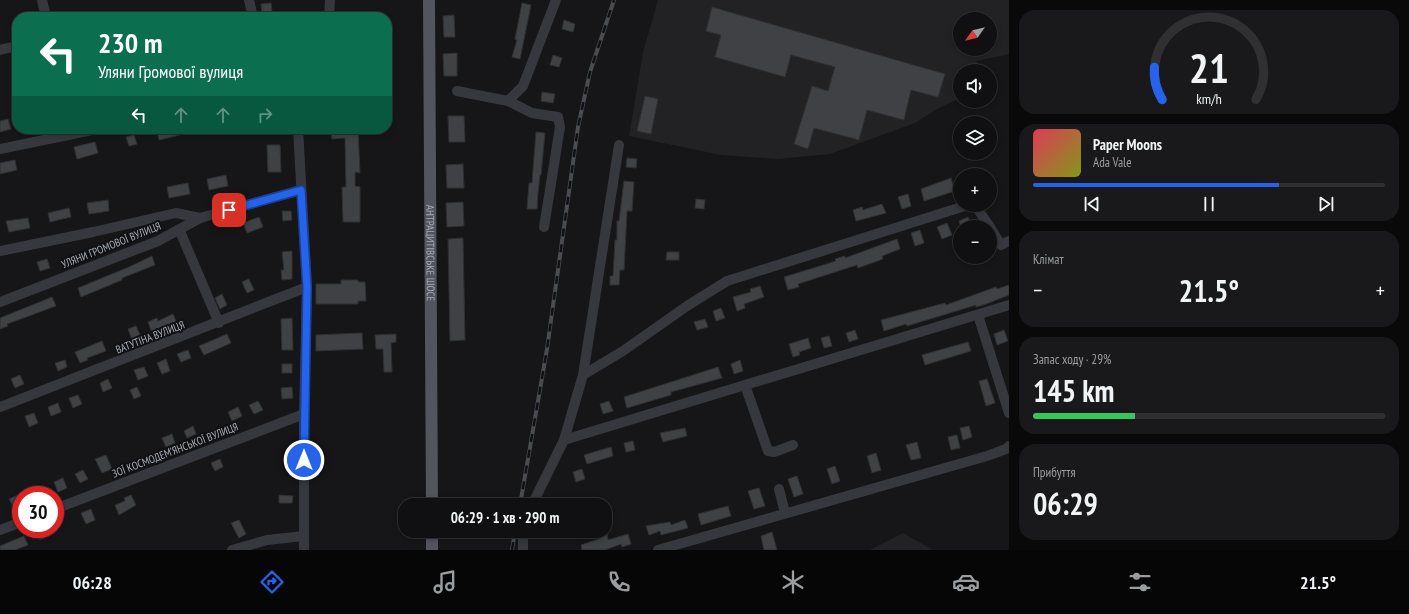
<!DOCTYPE html>
<html lang="uk">
<meta charset="utf-8">
<style>
:root{--surface:#101012;--page:#19191b;--text:#f1f3f6;--muted:#9c9d9f;--line:#303032;--accent:#2563eb}
body{margin:0;font-family:"PT Sans Narrow",sans-serif;background:var(--page);color:var(--text);height:100vh;display:flex;flex-direction:column;font-size:15px;white-space:nowrap}
*{box-sizing:border-box;margin:0}
p{font-size:13px;color:var(--muted)}
.icon{flex:none;width:22px;height:22px;fill:none;stroke:currentColor;stroke-width:2;stroke-linecap:round;stroke-linejoin:round}
.map{position:relative;flex:1;overflow:hidden}
.panel{display:flex;flex-direction:column;gap:10px;padding:10px;background:#09090a;width:400px}
.panel>*{flex:none}
.top-card{position:absolute;left:12px;top:12px;width:380px;height:122px;border-radius:16px;box-shadow:0 2px 6px #0003,0 0 0 1px var(--line);background:#0b6e4f;color:#fff;overflow:hidden}
.needle{width:26px;rotate:236deg}
.fabs{position:absolute;left:953px;top:12px;display:grid;gap:8px}
.fabs a{display:grid;place-items:center;width:44px;height:44px;border-radius:50%;background:var(--surface);box-shadow:0 2px 6px #0003,0 0 0 1px var(--line);font-size:20px}
.speed{position:absolute;left:12px;top:486px;display:flex;gap:8px;font-size:20px;font-weight:700;text-align:center}
.speed>*{display:grid;place-content:center;width:52px;height:52px;border-radius:50%;background:var(--surface);box-shadow:0 2px 6px #0003,0 0 0 1px var(--line);line-height:1}
.speed .limit{border:6px solid #d22;background:#fff;color:#111}
.pin{position:absolute;display:grid;place-items:center;width:34px;height:34px;color:#fff;margin:-17px;border-radius:8px;box-shadow:0 2px 6px #0006}
.me{position:absolute;width:44px;margin:-22px;rotate:0deg;stroke-linejoin:round;filter:drop-shadow(0 0 3px #0008)}
.turn{display:flex;align-items:center;gap:14px;height:84px;padding:0 20px;font-size:18px}
.turn .icon{width:52px;height:52px;stroke-width:2.5}
.turn b{display:block;font-size:28px;line-height:34px}
.lanes{display:flex;align-items:center;height:38px;padding:0 20px;background:#0003;justify-content:center;gap:20px;direction:ltr}
.lanes .off{opacity:.35}
.big{font-size:30px;font-weight:600;line-height:1.1}
.panel .tile{flex:1;display:flex;flex-direction:column;justify-content:center;gap:6px;min-width:0;padding:0 14px;border-radius:16px;background:var(--page)}
.panel .dial{align-items:center;gap:0}
.dial svg{height:104px;overflow:visible;fill:none;stroke:var(--line);stroke-width:7;stroke-linecap:round;text-anchor:middle}
.dial text{fill:var(--text);stroke:none}
.song{display:flex;align-items:center;gap:12px}
.cover{width:48px;height:48px;border-radius:6px;background:linear-gradient(135deg,hsl(350 70% 55%),hsl(70 70% 35%))}
.played{height:4px;border-radius:2px;background:linear-gradient(90deg,var(--accent) 70%,var(--line) 70%)}
.keys{display:flex;justify-content:space-around;direction:ltr}
.heat{display:flex;justify-content:space-between;align-items:center;font-size:22px;direction:ltr}
.charge{height:6px;border-radius:3px;background:linear-gradient(90deg,#34c759 29%,var(--line) 0)}
.trip{position:absolute;left:398px;top:498px;width:214px;height:40px;border-radius:16px;background:var(--surface);box-shadow:0 2px 6px #0003,0 0 0 1px var(--line);font-weight:600;line-height:40px;text-align:center}
.tabs{display:flex;height:64px;justify-content:space-around;align-items:center;background:#060607;color:var(--muted)}
.tabs .icon{width:28px;height:28px}
.tabs .selected{color:var(--accent)}
.tabs b{font-size:18px;color:var(--text)}
main{display:flex;flex:1;min-height:0}
.map>svg:first-child{display:block}
</style>
<main>
<div class="map">
<svg width="1009" height="550" viewBox="0 0 1009 550">
<rect width="100%" height="100%" fill="#161618"/>
<g fill="#222225" fill-rule="evenodd">
<path d="M658 0H1009V54L977 61 979 71H960V98L939 108 915 123 830 154 778 159 721 155 629 136 643 52ZM960 19H990V49H960Z"/>
<polygon points="903,533 933,550 870,550"/>
</g>
<g fill="#404145" stroke="#303034">
<polygon points="271,3 272,12 262,13 261,4"/>
<polygon points="522,3 531,5 520,59 512,57 517,40 515,39"/>
<polygon points="712,7 945,74 938,97 911,90 904,120 867,110 859,140 814,128 808,149 794,144 812,86 828,91 835,67 791,55 785,77 715,57 721,35 706,31"/>
<polygon points="454,15 455,37 444,37 443,16"/>
<polygon points="564,20 575,24 573,32 562,29"/>
<polygon points="457,53 457,76 444,76 443,54"/>
<polygon points="553,55 562,58 559,67 550,65"/>
<polygon points="542,92 555,94 553,103 541,101"/>
<polygon points="645,96 658,99 651,134 637,131"/>
<polygon points="448,116 464,116 465,142 449,142"/>
<polygon points="8,119 11,129 0,132 0,121"/>
<polygon points="162,129 178,129 180,135 159,140 157,130"/>
<polygon points="331,129 358,129 360,173 355,172 355,186 360,187 360,222 343,222 342,187 346,187 345,138 332,139"/>
<polygon points="536,132 545,133 541,175 540,175 538,193 537,209 527,209 529,183 532,183"/>
<polygon points="134,135 137,144 129,146 126,137"/>
<polygon points="95,142 98,153 77,159 74,147"/>
<polygon points="267,145 280,145 281,172 268,172"/>
<polygon points="627,158 637,159 636,168 626,167"/>
<polygon points="15,160 17,170 0,174 0,163"/>
<polygon points="463,164 464,188 447,188 446,165"/>
<polygon points="226,175 228,186 209,190 207,179"/>
<polygon points="951,178 955,191 924,201 921,189"/>
<polygon points="624,181 634,182 632,211 627,211 624,270 620,270 619,285 610,285 610,276 613,276 615,240 617,240 617,221 619,221"/>
<polygon points="188,183 190,194 169,198 167,187"/>
<polygon points="908,194 911,206 902,209 898,197"/>
<polygon points="696,199 705,200 704,209 695,208"/>
<polygon points="108,200 109,211 89,214 87,203"/>
<polygon points="463,202 464,226 447,227 446,203"/>
<polygon points="882,204 886,213 856,221 853,210 862,207 863,210"/>
<polygon points="69,208 71,217 50,222 48,213"/>
<polygon points="282,211 291,211 292,220 283,221"/>
<polygon points="259,217 263,227 247,233 243,223"/>
<polygon points="968,217 972,227 961,227 959,221"/>
<polygon points="28,218 30,228 9,232 6,221"/>
<polygon points="947,223 952,235 942,239 937,227"/>
<polygon points="920,230 924,243 915,246 911,233"/>
<polygon points="463,238 465,340 450,341 448,239"/>
<polygon points="897,239 900,249 882,256 883,259 858,268 857,265 798,284 799,287 788,290 784,277 836,261 835,259 845,256 845,258"/>
<polygon points="292,251 292,279 282,280 281,270 284,270 282,252"/>
<polygon points="667,252 679,252 679,260 666,260"/>
<polygon points="152,256 155,265 122,278 122,280 81,297 78,288 129,267"/>
<polygon points="47,259 50,268 40,271 37,262"/>
<polygon points="249,279 254,290 247,293 242,282"/>
<polygon points="341,280 358,280 358,282 365,282 366,301 358,301 358,304 316,304 316,284 341,284"/>
<polygon points="1009,285 1009,295 986,304 976,307 976,305 907,326 906,324 884,331 881,320 945,303 946,305 996,287 997,289"/>
<polygon points="760,286 764,297 744,304 745,308 737,311 733,297 751,292 750,289"/>
<polygon points="222,294 227,305 220,309 215,298"/>
<polygon points="52,297 56,306 7,324 8,326 0,329 0,318"/>
<polygon points="721,308 725,318 716,321 713,311"/>
<polygon points="173,314 178,326 173,328 171,326 152,333 148,322 157,318 158,321"/>
<polygon points="292,318 293,350 282,350 281,319"/>
<polygon points="705,319 708,327 697,330 694,322"/>
<polygon points="136,326 141,337 132,340 128,329"/>
<polygon points="855,330 858,339 849,342 846,333"/>
<polygon points="1004,330 1008,341 997,345 994,334"/>
<polygon points="362,333 363,349 316,351 316,335"/>
<polygon points="227,334 231,343 204,355 199,346"/>
<polygon points="396,334 396,342 391,343 392,372 384,372 383,349 376,349 375,335"/>
<polygon points="829,336 832,346 824,348 821,338"/>
<polygon points="808,338 811,348 799,352 800,355 793,357 789,344"/>
<polygon points="102,341 106,351 87,358 88,360 80,363 75,352"/>
<polygon points="968,342 971,351 925,365 922,355"/>
<polygon points="188,350 191,358 181,362 177,354"/>
<polygon points="166,359 170,371 162,374 157,363"/>
<polygon points="65,360 67,367 58,371 55,363"/>
<polygon points="740,360 743,371 734,374 731,364"/>
<rect x="282" y="364" width="10" height="9"/>
<polygon points="144,367 148,376 138,380 134,370"/>
<polygon points="718,367 722,378 671,392 671,395 627,408 624,397"/>
<polygon points="20,375 24,384 15,388 11,379"/>
<polygon points="108,379 112,388 103,392 100,383"/>
<polygon points="987,379 995,403 986,406 979,381"/>
<polygon points="137,387 141,396 134,399 130,390"/>
<polygon points="292,387 293,398 282,399 281,388"/>
<polygon points="78,395 82,404 73,408 69,398"/>
<polygon points="258,401 263,410 254,414 249,405"/>
<polygon points="609,401 613,411 603,414 600,404"/>
<polygon points="58,403 61,412 51,416 48,407"/>
<polygon points="238,407 242,416 232,421 228,412"/>
<polygon points="34,413 38,423 29,427 25,416"/>
<polygon points="193,426 196,434 187,438 184,431"/>
<polygon points="969,426 972,437 963,440 960,428"/>
<polygon points="685,428 687,436 663,442 660,433"/>
<polygon points="172,434 175,443 166,447 162,438"/>
<polygon points="957,435 960,448 951,450 948,437"/>
<polygon points="633,441 635,450 626,452 624,443"/>
<polygon points="917,442 921,458 911,460 906,445"/>
<polygon points="611,447 613,456 587,464 584,455"/>
<polygon points="876,453 881,470 872,473 867,456"/>
<polygon points="106,455 112,469 102,473 95,459"/>
<polygon points="220,459 223,467 215,471 211,463"/>
<polygon points="835,466 840,481 832,484 827,469"/>
<polygon points="582,469 585,479 576,482 573,472"/>
<polygon points="83,470 88,479 80,483 75,474"/>
<polygon points="797,476 803,494 794,497 788,479"/>
<polygon points="63,478 67,488 58,492 54,482"/>
<polygon points="759,488 765,506 754,509 748,491"/>
<polygon points="18,495 21,505 14,508 9,499"/>
<polygon points="131,495 136,505 119,515 115,505 125,501 124,498"/>
<polygon points="279,495 293,496 292,503 279,503"/>
<polygon points="728,506 731,516 701,525 698,514"/>
<polygon points="91,509 95,520 86,524 81,513"/>
<polygon points="239,520 246,534 239,538 231,523"/>
<polygon points="685,520 688,528 661,535 660,531 649,535 646,526 670,522 671,525"/>
<polygon points="40,529 46,529 49,536 40,540 36,531"/>
<polygon points="772,532 777,550 764,550 761,536"/>
<polygon points="607,534 608,540 628,534 631,544 622,547 621,544 605,550 582,550 581,545 599,539 599,537"/>
<polygon points="24,536 28,545 15,550 0,550 0,546"/>
</g>
<g fill="none" stroke-linecap="round" stroke-linejoin="round">
<g stroke="#37383d" stroke-width="10">
<polyline points="42,0 46,17"/>
<polyline points="249,0 253,17"/>
<polyline points="329,17 330,0"/>
<polyline points="0,50 17,46"/>
<polyline points="457,91 508,101 532,113 558,117 560,127 544,227"/>
<polyline points="508,101 523,86 556,0"/>
<polyline points="298,129 307,287 304,414 304,550"/>
<polyline points="0,149 97,129"/>
<polyline points="975,205 990,227"/>
<polyline points="990,227 1001,245 1009,241"/>
<polyline points="179,229 219,323"/>
<polyline points="0,251 93,232 176,213 200,218"/>
<polyline points="0,302 158,241 200,218 301,190"/>
<polyline points="978,315 1009,413"/>
<polyline points="583,375 619,145"/>
<polyline points="745,385 768,451 774,452 793,445"/>
<polyline points="0,407 307,287"/>
<polyline points="564,440 1009,305"/>
<polyline points="779,489 785,513"/>
<polyline points="532,505 564,440 583,375 623,351 687,306 727,281 968,205"/>
<polyline points="55,509 304,414"/>
<polyline points="0,530 21,522"/>
<polyline points="232,550 267,540 304,536"/>
<polyline points="523,550 523,531"/>
<polyline points="658,550 987,456 1006,449 1009,446"/>
</g>
<g stroke="#53555c" stroke-width="12">
<path id="s1" d="M429 0 432 505"/>
<polyline points="432,531 432,550"/>
</g>
<defs>
<g id="rail">
<polyline points="520,505 547,349 578,127 590,72 614,0"/>
<polyline points="512,550 515,531"/>
</g>
</defs>
<use href="#rail" stroke="#4a4c52" stroke-width="4"/>
<use href="#rail" stroke="#111113" stroke-width="2.5" stroke-dasharray="8" stroke-linecap="butt"/>
</g>
<g fill="none" stroke-linecap="round" stroke-linejoin="round">
<defs>
<polyline id="route" points="229,210 301,190 307,287 304,460"/>
</defs>
<use href="#route" stroke="#184099" stroke-width="10"/>
<use href="#route" stroke="#2563eb" stroke-width="7"/>
</g>
<g text-anchor="middle" stroke-width="4" stroke-linejoin="round" paint-order="stroke">
<g font-size="11" fill="#a8adb8" stroke="#111113">
<text transform="translate(111 245) rotate(-22)" y="4">УЛЯНИ ГРОМОВОЇ ВУЛИЦЯ</text>
<text dy="4" stroke="none"><textPath href="#s1" startOffset="253">АНТРАЦИТІВСЬКЕ ШОСЕ</textPath></text>
<text transform="translate(150 337) rotate(-21)" y="4">ВАТУТІНА ВУЛИЦЯ</text>
<text transform="translate(175 450) rotate(-21)" y="4">ЗОЇ КОСМОДЕМ’ЯНСЬКОЇ ВУЛИЦЯ</text>
</g>
</g>
</svg>
<div class="fabs">
<a><svg class="needle" viewBox="-14 -14 28 28"><path d="M0-13l5 13h-10z" fill="#e53935"/><path d="M0 13l5-13h-10z" fill="#9c9d9f"/></svg></a>
<a><svg class="icon" aria-label="sound" viewBox="0 0 24 24"><path d="M4 9h4l5-4v14l-5-4H4zM17 9q2 3 0 6"/></svg></a>
<a><svg class="icon" aria-label="layers" viewBox="0 0 24 24"><path d="M12 4l9 5-9 5-9-5zM3 14l9 5 9-5"/></svg></a>
<a>+</a>
<a>−</a>
</div>
<div class="speed"><div class="limit">30</div></div>
<div class="pin" style="left:229px;top:210px;background:#d93025"><svg class="icon" aria-label="arrive" viewBox="0 0 24 24"><path d="M6 21V4h12l-3 4 3 4H6"/></svg></div>
<svg class="me" style="left:304px;top:460px" viewBox="-20 -20 40 40"><circle r="17" fill="#2563eb" stroke="#fff" stroke-width="3"/><path d="M0-11L8 9 0 5-8 9z" fill="#fff"/></svg>
<div class="trip">06:29 · 1 хв · 290 m</div>
<div class="top-card">
<div class="turn"><svg class="icon" aria-label="left" viewBox="0 0 24 24"><path d="M17 20v-9H6M10 6l-5 5 5 5"/></svg><div><b>230 m</b>Уляни Громової вулиця</div></div>
<div class="lanes"><svg class="icon" aria-label="left" viewBox="0 0 24 24"><path d="M17 20v-9H6M10 6l-5 5 5 5"/></svg><svg class="icon off" aria-label="ahead" viewBox="0 0 24 24"><path d="M12 20V5M6 11l6-6 6 6"/></svg><svg class="icon off" aria-label="ahead" viewBox="0 0 24 24"><path d="M12 20V5M6 11l6-6 6 6"/></svg><svg class="icon off" aria-label="right" viewBox="0 0 24 24"><path d="M7 20v-9h11M14 6l5 5-5 5"/></svg></div>
</div>
</div>
<section class="panel">
<div class="tile dial"><svg viewBox="0 0 100 80">
<path d="M14 69A42 42 0 1 1 86 69"/>
<path d="M14 69A42 42 0 0 1 8 44" stroke="#2563eb"/>
<text x="50" y="56" font-size="32" font-weight="700">21</text>
<text x="50" y="72" font-size="11">km/h</text>
</svg></div>
<div class="tile">
<div class="song"><i class="cover"></i><div><b>Paper Moons</b><p>Ada Vale</p></div></div>
<div class="played"></div>
<div class="keys"><svg class="icon" aria-label="previous" viewBox="0 0 24 24"><path d="M18 5L8 12l10 7zM5 5v14"/></svg><svg class="icon" aria-label="pause" viewBox="0 0 24 24"><path d="M8 5v14M16 5v14"/></svg><svg class="icon" aria-label="next" viewBox="0 0 24 24"><path d="M6 5l10 7-10 7zM19 5v14"/></svg></div>
</div>
<div class="tile"><p>Клімат</p>
<div class="heat"><a>−</a><b class="big">21.5°</b><a>+</a></div>
</div>
<div class="tile"><p>Запас ходу · 29%</p><b class="big">145 km</b><div class="charge"></div></div>
<div class="tile"><p>Прибуття</p><b class="big">06:29</b></div>
</section>
</main>
<nav class="tabs">
<b>06:28</b>
<svg class="icon selected" aria-label="directions" viewBox="0 0 24 24"><path d="M12 3l9 9-9 9-9-9zM9 14v-3h6M13 9l2 2-2 2"/></svg>
<svg class="icon" aria-label="music" viewBox="0 0 24 24"><path d="M9 18V5l10-2v13"/><circle cx="6" cy="18" r="3"/><circle cx="16" cy="16" r="3"/></svg>
<svg class="icon" aria-label="phone" viewBox="0 0 24 24"><path d="M5 4h4l2 5-3 2q2 4 5 5l2-3 5 2v4C11 20 4 13 5 4z"/></svg>
<svg class="icon" aria-label="climate" viewBox="0 0 24 24"><path d="M12 3v18M4 7l16 10M4 17L20 7"/></svg>
<svg class="icon" aria-label="car" viewBox="0 0 24 24"><path d="M5 17H2v-5l4-1 3-4h7l3 4 3 1v5h-3M9 17h6M6 11h13"/><circle cx="7" cy="17" r="2"/><circle cx="17" cy="17" r="2"/></svg>
<svg class="icon" aria-label="filters" viewBox="0 0 24 24"><path d="M4 7h16M4 17h16"/><circle cx="9" cy="7" r="2"/><circle cx="15" cy="17" r="2"/></svg>
<b>21.5°</b>
</nav>
